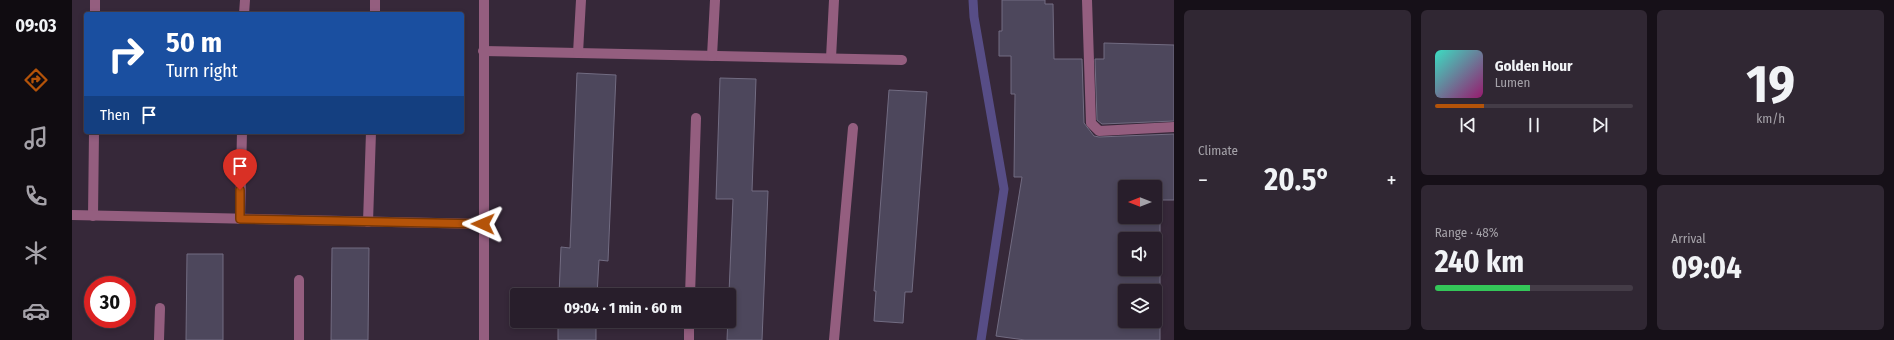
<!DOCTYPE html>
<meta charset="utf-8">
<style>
:root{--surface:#281e2b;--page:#302733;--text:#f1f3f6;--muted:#a5a2a9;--line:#443c47;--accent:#b45309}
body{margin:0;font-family:"Fira Sans Condensed",sans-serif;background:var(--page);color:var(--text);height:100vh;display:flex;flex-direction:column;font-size:15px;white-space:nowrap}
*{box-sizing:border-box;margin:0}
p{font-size:13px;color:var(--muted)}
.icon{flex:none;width:22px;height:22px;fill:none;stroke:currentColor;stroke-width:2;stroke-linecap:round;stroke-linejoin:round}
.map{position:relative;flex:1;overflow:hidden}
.drawer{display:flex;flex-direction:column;gap:10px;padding:10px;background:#161018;width:720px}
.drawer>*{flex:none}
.hud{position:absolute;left:12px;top:12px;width:380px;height:122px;border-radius:4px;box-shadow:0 2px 6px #0003,0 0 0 1px var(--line);background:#1a4fa0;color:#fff;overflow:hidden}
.needle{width:26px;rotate:270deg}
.tools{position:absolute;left:1046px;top:180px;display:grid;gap:8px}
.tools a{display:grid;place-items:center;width:44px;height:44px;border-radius:4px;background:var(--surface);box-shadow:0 2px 6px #0003,0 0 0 1px var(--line);font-size:20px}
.speed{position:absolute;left:12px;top:276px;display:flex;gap:8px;font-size:20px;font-weight:700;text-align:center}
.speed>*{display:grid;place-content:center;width:52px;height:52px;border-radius:50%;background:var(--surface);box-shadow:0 2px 6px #0003,0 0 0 1px var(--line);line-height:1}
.speed .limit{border:6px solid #d22;background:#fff;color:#111}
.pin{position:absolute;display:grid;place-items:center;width:34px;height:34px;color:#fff;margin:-41px -17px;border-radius:50% 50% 50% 0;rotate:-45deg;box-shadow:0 0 4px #0007}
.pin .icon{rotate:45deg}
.me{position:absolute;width:44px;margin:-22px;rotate:271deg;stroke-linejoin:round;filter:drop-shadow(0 0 3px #0008)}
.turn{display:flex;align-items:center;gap:14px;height:84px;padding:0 16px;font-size:18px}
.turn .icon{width:52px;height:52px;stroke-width:2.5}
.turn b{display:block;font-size:28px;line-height:34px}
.then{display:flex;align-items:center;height:38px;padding:0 16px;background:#0003;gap:8px;font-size:15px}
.big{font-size:30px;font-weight:700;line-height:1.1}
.drawer .widget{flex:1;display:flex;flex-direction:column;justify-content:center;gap:6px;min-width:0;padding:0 14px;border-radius:6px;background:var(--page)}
.drawer .dial{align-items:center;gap:0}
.dial b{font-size:52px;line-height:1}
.song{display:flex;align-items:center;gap:12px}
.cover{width:48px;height:48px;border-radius:6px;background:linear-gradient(135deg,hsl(170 70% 55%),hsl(320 70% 35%))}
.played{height:4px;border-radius:2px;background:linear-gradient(90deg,var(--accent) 25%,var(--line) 25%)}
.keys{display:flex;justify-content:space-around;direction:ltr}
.heat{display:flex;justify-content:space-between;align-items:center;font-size:22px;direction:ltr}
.charge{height:6px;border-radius:3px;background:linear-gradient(90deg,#34c759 48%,var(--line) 0)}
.drawer .tiles{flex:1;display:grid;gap:10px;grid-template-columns:repeat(3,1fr)}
.widget:first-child{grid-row:span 2}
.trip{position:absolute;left:438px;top:288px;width:226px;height:40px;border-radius:4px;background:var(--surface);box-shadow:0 2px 6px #0003,0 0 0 1px var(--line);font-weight:700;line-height:40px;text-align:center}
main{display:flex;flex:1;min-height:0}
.tab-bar{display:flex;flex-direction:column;width:72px;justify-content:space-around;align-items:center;background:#100c11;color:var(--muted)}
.tab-bar .icon{width:28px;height:28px}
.tab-bar .selected{color:var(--accent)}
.tab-bar b{font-size:18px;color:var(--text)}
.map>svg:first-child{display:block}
</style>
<main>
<nav class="tab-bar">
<b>09:03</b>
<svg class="icon selected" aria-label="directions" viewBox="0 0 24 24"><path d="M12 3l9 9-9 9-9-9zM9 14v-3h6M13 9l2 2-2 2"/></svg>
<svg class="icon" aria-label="music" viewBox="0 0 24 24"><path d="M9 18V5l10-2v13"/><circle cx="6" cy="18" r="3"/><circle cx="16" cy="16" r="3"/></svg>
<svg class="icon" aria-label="phone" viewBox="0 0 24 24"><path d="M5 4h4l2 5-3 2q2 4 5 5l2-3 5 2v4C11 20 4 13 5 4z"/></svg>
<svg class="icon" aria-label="climate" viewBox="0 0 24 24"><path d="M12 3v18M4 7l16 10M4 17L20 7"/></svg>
<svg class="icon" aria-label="car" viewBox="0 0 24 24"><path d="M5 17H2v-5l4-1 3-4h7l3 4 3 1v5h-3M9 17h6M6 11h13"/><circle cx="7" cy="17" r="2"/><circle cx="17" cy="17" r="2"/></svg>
</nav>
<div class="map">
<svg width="1102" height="340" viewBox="0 0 1102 340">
<rect width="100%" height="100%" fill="#362839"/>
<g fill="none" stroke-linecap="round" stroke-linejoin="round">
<polyline stroke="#574d86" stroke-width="9" points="901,0 902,17 932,189 909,340"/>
</g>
<g fill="#4d475c" stroke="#726c82" fill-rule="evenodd">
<path d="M930 0H973V4H981L982 59H1010L1012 123 1022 136 1027 137 1102 134V200H1088V340H953L924 336 950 177H942L943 94H939V56H927V31H930ZM1053 187H1083V217H1053ZM1053 239H1083V269H1053ZM1053 291H1083V321H1053Z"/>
<polygon points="1032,43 1102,45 1102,121 1030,124 1025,120 1023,59 1032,59"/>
<polygon points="505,73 544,75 536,261 527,260 525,295 487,295 489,247 498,248"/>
<polygon points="648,78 684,79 680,191 696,191 690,340 655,340 661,199 644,199"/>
<polygon points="817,90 855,92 840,292 833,292 831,323 802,321 804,291 802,291"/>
<polygon points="260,248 297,248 296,340 259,340"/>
<polygon points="115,254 151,254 151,340 114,340"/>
<rect x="486" y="321" width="38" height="19"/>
</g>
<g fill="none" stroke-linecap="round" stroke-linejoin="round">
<g stroke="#945e7f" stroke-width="10">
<polyline points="23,14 23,0"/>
<polyline points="172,14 173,0"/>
<polyline points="303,14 303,0"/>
<polyline points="411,51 830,60"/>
<polyline points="506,53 509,0"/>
<polyline points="640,56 643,0"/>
<polyline points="759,58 762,0"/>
<polyline points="21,216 22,132"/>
<polyline points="168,219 170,132"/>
<polyline points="296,222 299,132"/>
<polyline points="618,295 624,118"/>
<polyline points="87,340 88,308"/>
<polyline points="227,340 227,280"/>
<polyline points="617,340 617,321"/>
<polyline points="762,340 781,128"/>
</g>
<g stroke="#945e7f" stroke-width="10">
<polyline points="1015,0 1019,123 1027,131 1102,127"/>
<polyline points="0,215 411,224"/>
<polyline points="412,340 412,0"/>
</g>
</g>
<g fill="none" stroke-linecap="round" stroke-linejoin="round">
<defs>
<polyline id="route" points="168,190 168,219 411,224"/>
</defs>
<use href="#route" stroke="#753606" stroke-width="10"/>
<use href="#route" stroke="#b45309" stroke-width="7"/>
</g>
</svg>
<div class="tools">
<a><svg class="needle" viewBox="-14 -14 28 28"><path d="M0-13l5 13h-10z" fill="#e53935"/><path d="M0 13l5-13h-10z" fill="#a5a2a9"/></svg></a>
<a><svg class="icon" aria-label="sound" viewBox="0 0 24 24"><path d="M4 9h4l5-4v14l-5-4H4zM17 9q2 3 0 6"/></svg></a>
<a><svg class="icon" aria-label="layers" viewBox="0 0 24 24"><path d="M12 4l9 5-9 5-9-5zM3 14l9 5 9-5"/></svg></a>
</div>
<div class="speed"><div class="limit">30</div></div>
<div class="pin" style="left:168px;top:190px;background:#d93025"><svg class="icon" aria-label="arrive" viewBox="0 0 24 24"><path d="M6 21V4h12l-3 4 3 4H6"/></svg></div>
<svg class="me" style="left:411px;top:224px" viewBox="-20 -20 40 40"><path d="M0-17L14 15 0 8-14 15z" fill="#b45309" stroke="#fff" stroke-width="4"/></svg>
<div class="trip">09:04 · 1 min · 60 m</div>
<div class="hud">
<div class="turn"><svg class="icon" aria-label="right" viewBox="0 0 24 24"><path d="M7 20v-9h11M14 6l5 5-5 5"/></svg><div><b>50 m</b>Turn right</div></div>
<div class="then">Then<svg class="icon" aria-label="arrive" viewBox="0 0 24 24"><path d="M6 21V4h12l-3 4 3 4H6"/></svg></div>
</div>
</div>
<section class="drawer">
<div class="tiles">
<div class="widget"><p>Climate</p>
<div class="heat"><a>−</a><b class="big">20.5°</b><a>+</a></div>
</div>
<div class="widget">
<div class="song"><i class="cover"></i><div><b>Golden Hour</b><p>Lumen</p></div></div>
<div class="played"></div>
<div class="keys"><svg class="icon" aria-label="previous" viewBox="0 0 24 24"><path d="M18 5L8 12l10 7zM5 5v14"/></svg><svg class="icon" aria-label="pause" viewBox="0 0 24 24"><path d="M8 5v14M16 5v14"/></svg><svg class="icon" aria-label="next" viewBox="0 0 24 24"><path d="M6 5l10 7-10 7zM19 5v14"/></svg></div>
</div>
<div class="widget dial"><b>19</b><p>km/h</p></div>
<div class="widget"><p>Range · 48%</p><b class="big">240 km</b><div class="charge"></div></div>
<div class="widget"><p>Arrival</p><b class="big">09:04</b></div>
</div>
</section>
</main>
